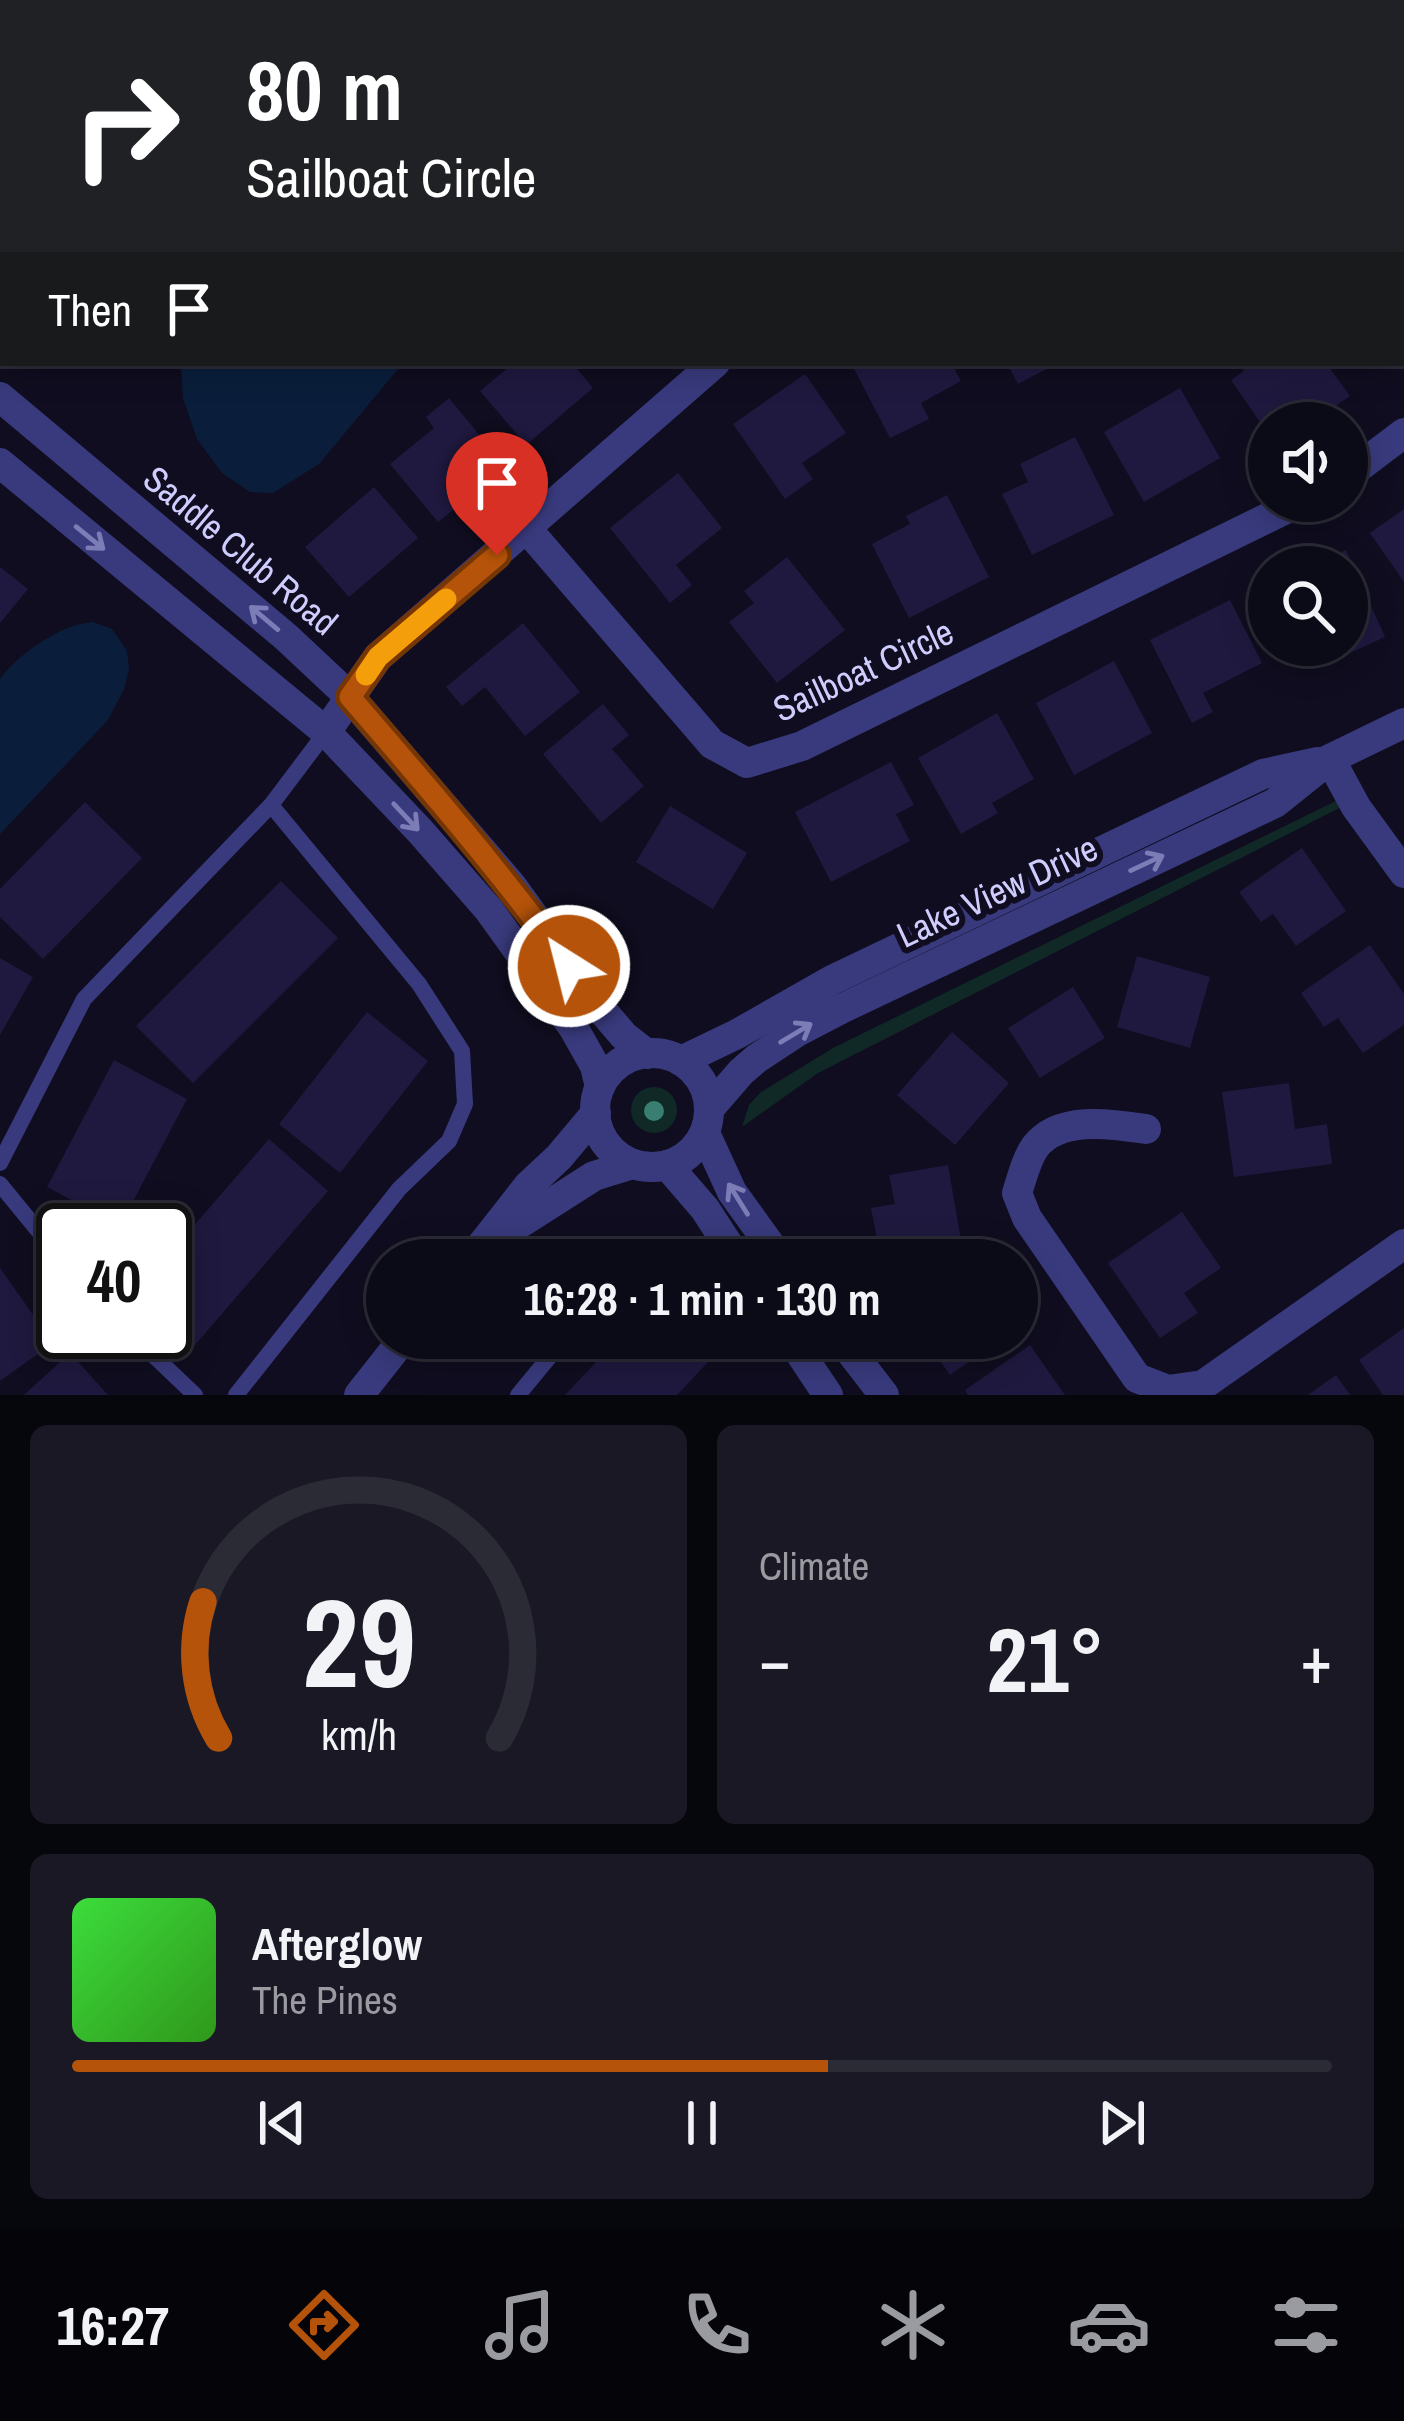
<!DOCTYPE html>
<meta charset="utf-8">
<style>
:root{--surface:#0b0a17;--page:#191824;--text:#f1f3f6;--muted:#9a9aa1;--line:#2b2b36;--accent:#b45309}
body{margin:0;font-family:"Archivo Narrow",sans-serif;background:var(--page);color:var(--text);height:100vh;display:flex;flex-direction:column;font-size:45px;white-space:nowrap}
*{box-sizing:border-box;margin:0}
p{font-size:39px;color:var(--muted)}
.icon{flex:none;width:66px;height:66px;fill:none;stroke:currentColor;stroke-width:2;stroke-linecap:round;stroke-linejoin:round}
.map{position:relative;height:1395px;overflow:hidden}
.panel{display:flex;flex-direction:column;gap:30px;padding:30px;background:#06060d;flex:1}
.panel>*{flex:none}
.hud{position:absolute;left:0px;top:0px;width:1404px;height:366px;box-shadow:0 6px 30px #0003,0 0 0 3px var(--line);background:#202124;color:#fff;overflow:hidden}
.fabs{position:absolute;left:1248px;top:402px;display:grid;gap:24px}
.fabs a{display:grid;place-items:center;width:120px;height:120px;border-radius:50%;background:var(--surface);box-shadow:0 6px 30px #0003,0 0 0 3px var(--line);font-size:60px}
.speed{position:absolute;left:36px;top:1203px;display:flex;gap:24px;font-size:60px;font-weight:700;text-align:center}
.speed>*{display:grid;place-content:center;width:156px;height:156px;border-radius:50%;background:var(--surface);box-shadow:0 6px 30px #0003,0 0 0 3px var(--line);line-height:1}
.speed .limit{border:6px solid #111;border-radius:18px;background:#fff;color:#111}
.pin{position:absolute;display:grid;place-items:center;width:102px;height:102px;color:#fff;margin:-123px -51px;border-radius:50% 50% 50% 0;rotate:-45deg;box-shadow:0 0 12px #0007}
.pin .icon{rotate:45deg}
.me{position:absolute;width:132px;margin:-66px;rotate:324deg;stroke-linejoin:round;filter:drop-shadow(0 0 9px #0008)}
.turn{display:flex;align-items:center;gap:42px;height:252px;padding:0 48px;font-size:54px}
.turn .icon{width:156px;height:156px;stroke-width:2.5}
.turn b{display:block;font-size:84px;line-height:102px}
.then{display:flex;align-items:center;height:114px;padding:0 48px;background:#0003;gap:24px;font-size:45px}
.big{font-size:90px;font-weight:700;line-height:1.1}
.panel .card{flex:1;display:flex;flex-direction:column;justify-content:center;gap:18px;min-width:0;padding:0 42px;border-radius:18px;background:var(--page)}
.panel .dial{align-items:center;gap:0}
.dial svg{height:312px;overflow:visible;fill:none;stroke:var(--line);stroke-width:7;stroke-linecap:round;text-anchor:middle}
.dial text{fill:var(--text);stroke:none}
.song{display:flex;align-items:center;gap:36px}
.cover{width:144px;height:144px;border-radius:18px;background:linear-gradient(135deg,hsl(120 70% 55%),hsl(110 70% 35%))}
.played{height:12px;border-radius:6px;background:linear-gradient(90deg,var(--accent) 60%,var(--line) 60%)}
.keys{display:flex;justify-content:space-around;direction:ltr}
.heat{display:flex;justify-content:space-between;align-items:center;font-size:66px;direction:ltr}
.panel .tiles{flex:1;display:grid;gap:30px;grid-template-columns:1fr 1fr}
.card:last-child{grid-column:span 2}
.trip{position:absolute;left:366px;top:1239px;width:672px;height:120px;border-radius:60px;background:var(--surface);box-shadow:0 6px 30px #0003,0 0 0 3px var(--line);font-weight:700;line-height:120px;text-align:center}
.menu{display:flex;height:192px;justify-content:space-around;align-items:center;background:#040409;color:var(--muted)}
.menu .icon{width:84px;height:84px}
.menu .active{color:var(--accent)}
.menu b{font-size:54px;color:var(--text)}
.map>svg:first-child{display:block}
</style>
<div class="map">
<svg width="1404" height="1395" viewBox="0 0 1404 1395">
<rect width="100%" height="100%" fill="#0f0d1f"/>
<g fill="#102926">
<polygon points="1350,794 1353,801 818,1073 742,1127 749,1105 761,1092 833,1048"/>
<circle cx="654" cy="1110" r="23"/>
</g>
<g fill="#0a1e3b">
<polygon points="297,0 811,0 806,3 298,3"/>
<polygon points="181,363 403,363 319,464 273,493 250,492 222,473 197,439 183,398"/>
<path d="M93 622 112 629 127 651 129 669 124 689 108 720 0 834V679C18 654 61 624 93 622Z"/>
</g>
<g fill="#1f193f">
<polygon points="514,363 572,363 593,388 526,445 480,391"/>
<polygon points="851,363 951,363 961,381 921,403 929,419 890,438"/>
<polygon points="1007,363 1051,363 1052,366 1018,384"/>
<polygon points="1238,363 1326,363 1350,396 1311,423 1269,423 1269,435 1231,380 1244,371"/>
<polygon points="805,374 846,433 802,463 813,479 785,499 733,424"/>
<polygon points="1180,388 1220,458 1144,502 1104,432"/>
<polygon points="449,398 503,464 462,497 464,501 438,522 390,464 434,428 426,417"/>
<polygon points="1075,437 1114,515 1032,555 1002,494 1028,482 1020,464"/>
<polygon points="678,473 722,528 676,565 692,585 670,603 610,528"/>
<polygon points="374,487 418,538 349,597 305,547"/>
<polygon points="947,495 989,577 909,618 872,544 910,524 906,516"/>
<polygon points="1404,509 1404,582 1370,533"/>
<polygon points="1346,550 1385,637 1324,665 1317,648 1296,657 1291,645 1347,645 1347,567 1310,567"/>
<polygon points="787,557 845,630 777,683 729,622 754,603 744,591"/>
<polygon points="0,567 28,589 0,623"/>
<polygon points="1230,600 1262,663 1203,693 1213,712 1192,723 1150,640"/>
<polygon points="523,623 580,692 525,736 485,687 462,706 446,687"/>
<polygon points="1114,661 1152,733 1074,775 1036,703"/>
<polygon points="603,704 629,735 612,749 644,786 601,823 543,754"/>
<polygon points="997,713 1034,779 992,803 998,813 961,834 918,758"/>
<polygon points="891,762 914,805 896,814 910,841 831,882 795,812"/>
<polygon points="85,802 142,858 43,959 0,917 0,889"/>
<polygon points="670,806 747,853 713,909 636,862"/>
<polygon points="1302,848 1346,911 1296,946 1273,914 1261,922 1239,892"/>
<polygon points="281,881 338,938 193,1083 136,1026"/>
<polygon points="1370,945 1404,994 1404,1025 1363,1053 1338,1018 1324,1027 1301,993"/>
<polygon points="1137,956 1210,977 1190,1048 1117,1027"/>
<polygon points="0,958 33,977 0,1035"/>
<polygon points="1073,987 1105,1038 1040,1078 1008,1028"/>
<polygon points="367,1012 428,1061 340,1173 279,1124"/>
<polygon points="952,1032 1009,1083 955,1145 897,1095"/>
<polygon points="114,1060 187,1099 120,1226 47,1187"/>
<polygon points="1289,1083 1295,1129 1327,1124 1332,1164 1234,1177 1222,1092"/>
<polygon points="269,1139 328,1191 195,1345 165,1319 165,1259"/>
<polygon points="948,1165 961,1240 880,1254 871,1208 895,1204 889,1175"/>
<polygon points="1182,1212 1221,1268 1184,1293 1198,1313 1160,1338 1108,1263"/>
<polygon points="0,1268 53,1343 0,1381"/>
<polygon points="1404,1328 1404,1395 1383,1395 1359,1360"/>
<polygon points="619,1338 686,1338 709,1361 677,1395 565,1395"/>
<polygon points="924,1338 1002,1338 950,1375"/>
<polygon points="1030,1345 1065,1395 968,1395 965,1390"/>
<polygon points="70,1353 108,1395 24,1395"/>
<polygon points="1336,1375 1350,1395 1308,1395"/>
</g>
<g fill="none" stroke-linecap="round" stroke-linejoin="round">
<g stroke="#393a7d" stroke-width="16">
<polyline points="0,1163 84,999 271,805 326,732"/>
<polyline points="0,1184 63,1261"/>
<polyline points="129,1332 195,1395"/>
<polyline points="236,1395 399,1189 449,1141 465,1104 462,1051 419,984 271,805"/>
<polyline points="518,1395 565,1338"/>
</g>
<g stroke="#393a7d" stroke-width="30">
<polyline points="1132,3 1134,0"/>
<polyline points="0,24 3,28"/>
<polyline points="1347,476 1404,433"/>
<polyline points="527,529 712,744 747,763 802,746 1302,501"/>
<polyline points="326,732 378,657 715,363"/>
<polyline points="1330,759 1356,807 1404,873"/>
<path d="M1146 1129C1112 1124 1059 1115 1035 1147 1026 1160 1022 1178 1017 1193L1027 1218 1137 1378 1168 1390 1203 1385 1404 1244"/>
</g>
<g stroke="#393a7d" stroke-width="30">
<polyline points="0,397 286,637 350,697 512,886 600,1008 624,1036 647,1054"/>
<polyline points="0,463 326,732 420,831 489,910 573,1027 595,1066 600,1087"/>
<circle cx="652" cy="1110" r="57"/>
<polyline points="681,1061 737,1034 832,980 1263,774 1318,762"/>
<polyline points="709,1109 741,1072 756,1059 797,1032 843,1008 1275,803 1330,759 1404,723"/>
<polyline points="705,1133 732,1192 781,1260"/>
<polyline points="667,1165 705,1209 738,1260"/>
<polyline points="497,1238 594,1176 633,1164"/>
<polyline points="470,1260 528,1186 559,1157 596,1113"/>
<polyline points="790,1338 828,1395"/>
<polyline points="840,1338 884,1395"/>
<polyline points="359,1395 404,1338"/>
</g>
</g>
<circle fill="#397e71" cx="654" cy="1111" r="10"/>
<defs><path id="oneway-shaft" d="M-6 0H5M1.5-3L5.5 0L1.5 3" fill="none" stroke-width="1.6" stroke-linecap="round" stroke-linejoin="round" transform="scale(3)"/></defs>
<g stroke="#7c7cb7">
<use href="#oneway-shaft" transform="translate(90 538) rotate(39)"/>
<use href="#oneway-shaft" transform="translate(264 618) rotate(-140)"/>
<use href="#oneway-shaft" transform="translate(406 817) rotate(47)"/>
<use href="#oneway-shaft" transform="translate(1147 863) rotate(-25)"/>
<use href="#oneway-shaft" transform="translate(796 1033) rotate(-31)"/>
<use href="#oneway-shaft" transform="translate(738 1199) rotate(-122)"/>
</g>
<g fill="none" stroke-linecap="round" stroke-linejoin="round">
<defs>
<path id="route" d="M497 555 378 657 350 697C426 785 501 872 569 966"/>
</defs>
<use href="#route" stroke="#753606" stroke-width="30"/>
<use href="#route" stroke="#b45309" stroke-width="21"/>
<polyline stroke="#f59e0b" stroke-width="21" points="366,675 378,657 446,599"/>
</g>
<g text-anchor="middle" stroke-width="12" stroke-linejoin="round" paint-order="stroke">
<g font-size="36" fill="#cfccfe" stroke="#0f0d1f">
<text transform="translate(241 550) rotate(40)" y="13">Saddle Club Road</text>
<text transform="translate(863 670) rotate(-25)" y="13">Sailboat Circle</text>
<text transform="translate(997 891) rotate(-25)" y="13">Lake View Drive</text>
</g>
</g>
</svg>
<div class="fabs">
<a><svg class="icon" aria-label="sound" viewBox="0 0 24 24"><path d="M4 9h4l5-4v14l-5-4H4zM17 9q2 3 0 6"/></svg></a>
<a><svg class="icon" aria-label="search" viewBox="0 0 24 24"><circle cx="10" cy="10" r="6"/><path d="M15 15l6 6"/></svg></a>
</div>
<div class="speed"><div class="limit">40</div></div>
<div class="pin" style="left:497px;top:555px;background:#d93025"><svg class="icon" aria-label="arrive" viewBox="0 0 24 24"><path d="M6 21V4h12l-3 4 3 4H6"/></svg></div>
<svg class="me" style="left:569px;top:966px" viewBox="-20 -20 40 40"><circle r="17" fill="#b45309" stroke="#fff" stroke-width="3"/><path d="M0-11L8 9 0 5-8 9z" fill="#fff"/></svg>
<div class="trip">16:28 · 1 min · 130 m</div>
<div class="hud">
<div class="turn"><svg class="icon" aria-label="right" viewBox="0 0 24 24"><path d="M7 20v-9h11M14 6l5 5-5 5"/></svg><div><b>80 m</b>Sailboat Circle</div></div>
<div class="then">Then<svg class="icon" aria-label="arrive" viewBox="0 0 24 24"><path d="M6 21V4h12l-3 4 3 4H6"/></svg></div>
</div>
</div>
<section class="panel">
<div class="tiles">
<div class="card dial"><svg viewBox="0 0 100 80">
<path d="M14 69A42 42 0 1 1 86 69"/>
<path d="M14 69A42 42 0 0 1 10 34" stroke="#b45309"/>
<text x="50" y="56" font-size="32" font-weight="700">29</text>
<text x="50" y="72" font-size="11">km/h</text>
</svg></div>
<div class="card"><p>Climate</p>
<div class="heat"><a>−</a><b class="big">21°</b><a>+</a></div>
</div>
<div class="card">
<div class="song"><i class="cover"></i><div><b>Afterglow</b><p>The Pines</p></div></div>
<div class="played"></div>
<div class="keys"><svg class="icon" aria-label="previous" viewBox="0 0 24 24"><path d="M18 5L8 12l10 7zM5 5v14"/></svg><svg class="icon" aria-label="pause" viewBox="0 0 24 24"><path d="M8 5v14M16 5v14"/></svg><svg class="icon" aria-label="next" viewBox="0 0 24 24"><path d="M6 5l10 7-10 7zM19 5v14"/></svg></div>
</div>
</div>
</section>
<nav class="menu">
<b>16:27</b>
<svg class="icon active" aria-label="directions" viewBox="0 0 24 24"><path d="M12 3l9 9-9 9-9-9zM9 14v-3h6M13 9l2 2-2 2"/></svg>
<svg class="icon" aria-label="music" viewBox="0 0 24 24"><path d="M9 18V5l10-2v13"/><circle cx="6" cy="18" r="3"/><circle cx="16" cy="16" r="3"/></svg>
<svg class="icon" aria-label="phone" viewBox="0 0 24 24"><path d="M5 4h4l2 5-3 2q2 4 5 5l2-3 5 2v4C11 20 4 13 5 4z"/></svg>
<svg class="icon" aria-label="climate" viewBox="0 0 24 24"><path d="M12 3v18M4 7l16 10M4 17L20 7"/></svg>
<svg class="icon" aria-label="car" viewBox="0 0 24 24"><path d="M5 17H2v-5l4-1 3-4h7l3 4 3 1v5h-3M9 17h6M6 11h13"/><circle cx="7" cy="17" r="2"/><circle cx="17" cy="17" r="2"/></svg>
<svg class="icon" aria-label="filters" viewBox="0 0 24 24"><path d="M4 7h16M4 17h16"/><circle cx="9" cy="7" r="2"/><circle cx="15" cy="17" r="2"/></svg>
</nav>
